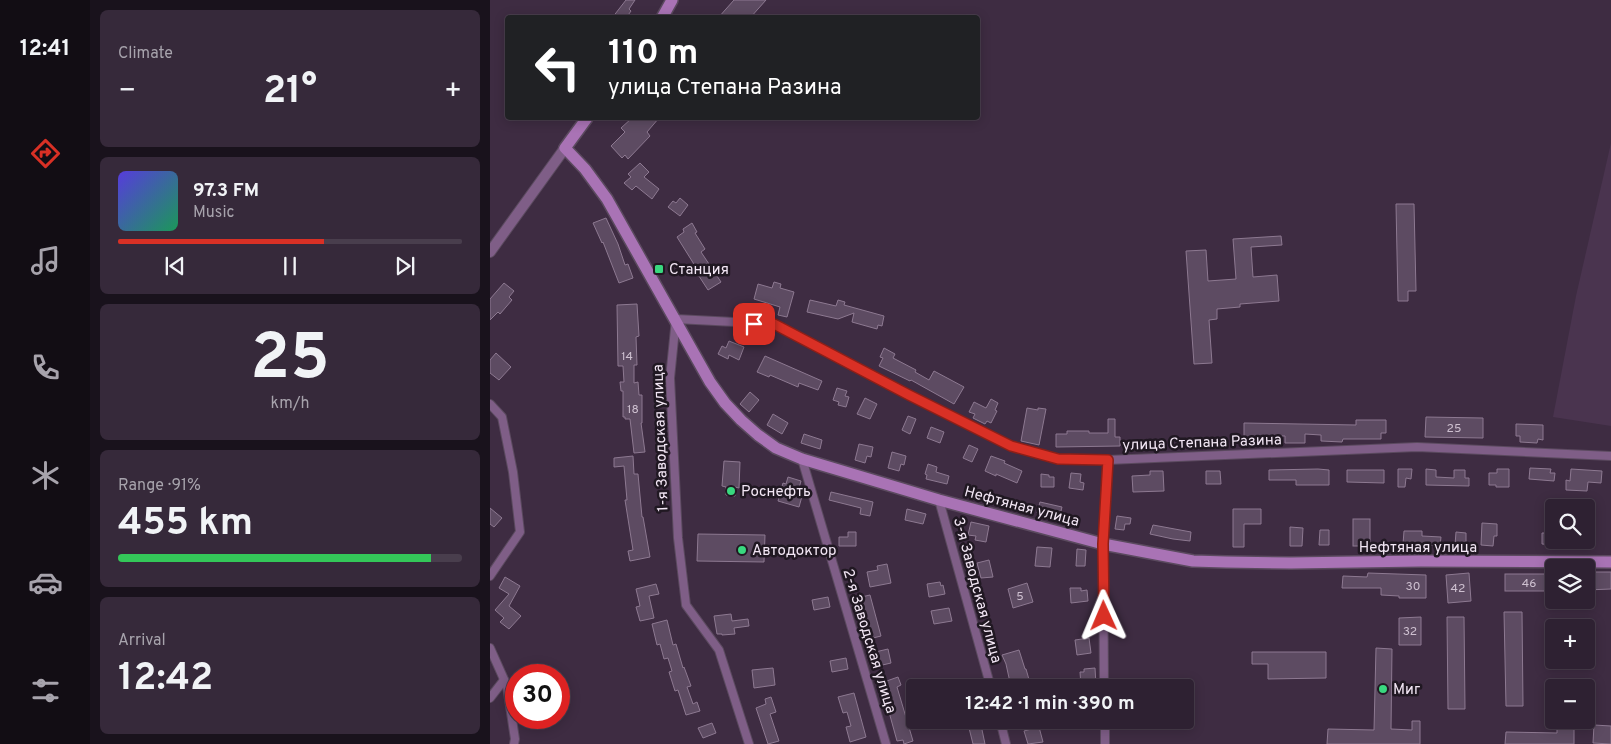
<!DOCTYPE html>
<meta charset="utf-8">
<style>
:root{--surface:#2e2132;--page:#36293a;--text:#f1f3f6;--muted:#a7a3ac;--line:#493e4d;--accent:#d93025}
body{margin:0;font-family:Overpass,sans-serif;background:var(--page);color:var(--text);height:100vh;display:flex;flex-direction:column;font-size:19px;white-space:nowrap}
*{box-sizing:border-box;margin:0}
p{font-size:16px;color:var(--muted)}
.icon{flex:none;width:28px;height:28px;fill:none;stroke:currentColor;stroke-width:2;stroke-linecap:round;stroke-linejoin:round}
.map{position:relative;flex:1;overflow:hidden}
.drawer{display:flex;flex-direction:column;gap:10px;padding:10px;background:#19121c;width:400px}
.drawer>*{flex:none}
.banner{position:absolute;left:15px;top:15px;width:475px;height:105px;border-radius:5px;box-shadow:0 2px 12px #0003,0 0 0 1px var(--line);background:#202124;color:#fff;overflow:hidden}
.tools{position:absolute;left:1055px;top:499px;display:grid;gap:10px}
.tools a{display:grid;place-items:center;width:50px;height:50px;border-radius:5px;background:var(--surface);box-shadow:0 2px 12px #0003,0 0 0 1px var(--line);font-size:25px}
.speed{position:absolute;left:15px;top:664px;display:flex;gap:10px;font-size:25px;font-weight:700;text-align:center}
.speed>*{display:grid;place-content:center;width:65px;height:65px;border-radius:50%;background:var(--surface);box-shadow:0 2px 12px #0003,0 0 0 1px var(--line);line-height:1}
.speed .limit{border:8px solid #d22;background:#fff;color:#111}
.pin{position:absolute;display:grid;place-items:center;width:42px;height:42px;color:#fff;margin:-21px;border-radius:10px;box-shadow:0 2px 8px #0006}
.me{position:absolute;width:55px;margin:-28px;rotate:359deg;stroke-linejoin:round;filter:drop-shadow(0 0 4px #0008)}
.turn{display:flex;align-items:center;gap:18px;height:105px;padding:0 20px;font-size:22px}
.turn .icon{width:65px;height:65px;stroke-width:2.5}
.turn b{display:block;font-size:35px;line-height:42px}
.big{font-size:38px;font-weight:700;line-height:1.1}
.drawer .card{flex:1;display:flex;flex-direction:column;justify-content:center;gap:8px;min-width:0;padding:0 18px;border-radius:8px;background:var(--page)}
.drawer .dial{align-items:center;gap:0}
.dial b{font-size:65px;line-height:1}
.song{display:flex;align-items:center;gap:15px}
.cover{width:60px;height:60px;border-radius:8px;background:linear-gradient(135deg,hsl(250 70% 55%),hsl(150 70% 35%))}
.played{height:5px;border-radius:2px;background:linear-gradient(90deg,var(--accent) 60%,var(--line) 60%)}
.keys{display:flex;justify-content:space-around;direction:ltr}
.heat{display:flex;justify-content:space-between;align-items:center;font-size:28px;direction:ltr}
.charge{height:8px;border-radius:4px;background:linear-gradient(90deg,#34c759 91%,var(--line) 0)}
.trip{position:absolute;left:416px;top:679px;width:288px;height:50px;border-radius:5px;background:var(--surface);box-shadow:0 2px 12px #0003,0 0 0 1px var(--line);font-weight:700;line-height:50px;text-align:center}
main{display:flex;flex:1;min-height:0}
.dock{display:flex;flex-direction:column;width:90px;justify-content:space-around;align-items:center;background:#120d14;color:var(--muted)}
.dock .icon{width:35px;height:35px}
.dock .active{color:var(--accent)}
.dock b{font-size:22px;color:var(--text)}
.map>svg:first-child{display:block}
</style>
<main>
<nav class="dock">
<b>12:41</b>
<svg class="icon active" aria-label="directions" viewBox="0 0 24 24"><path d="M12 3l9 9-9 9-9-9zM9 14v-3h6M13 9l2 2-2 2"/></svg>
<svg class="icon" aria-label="music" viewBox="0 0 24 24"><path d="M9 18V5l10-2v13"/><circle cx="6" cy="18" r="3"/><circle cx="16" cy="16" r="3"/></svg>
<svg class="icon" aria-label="phone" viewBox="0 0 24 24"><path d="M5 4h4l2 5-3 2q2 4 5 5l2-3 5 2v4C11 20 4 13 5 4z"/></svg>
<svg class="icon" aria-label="climate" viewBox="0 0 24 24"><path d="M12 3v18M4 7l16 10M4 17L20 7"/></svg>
<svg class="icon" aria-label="car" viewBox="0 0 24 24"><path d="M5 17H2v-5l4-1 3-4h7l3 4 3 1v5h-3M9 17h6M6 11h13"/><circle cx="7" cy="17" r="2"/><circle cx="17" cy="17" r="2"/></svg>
<svg class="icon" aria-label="filters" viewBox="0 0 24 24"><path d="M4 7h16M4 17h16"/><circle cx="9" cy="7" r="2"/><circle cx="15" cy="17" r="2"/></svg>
</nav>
<section class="drawer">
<div class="card"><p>Climate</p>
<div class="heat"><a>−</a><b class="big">21°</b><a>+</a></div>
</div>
<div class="card">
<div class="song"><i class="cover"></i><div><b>97.3 FM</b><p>Music</p></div></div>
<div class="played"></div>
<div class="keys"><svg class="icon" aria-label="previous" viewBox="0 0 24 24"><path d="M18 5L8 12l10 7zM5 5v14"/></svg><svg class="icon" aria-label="pause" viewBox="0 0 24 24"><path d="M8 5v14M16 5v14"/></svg><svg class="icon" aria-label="next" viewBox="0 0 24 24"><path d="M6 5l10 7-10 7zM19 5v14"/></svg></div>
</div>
<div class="card dial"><b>25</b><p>km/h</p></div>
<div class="card"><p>Range · 91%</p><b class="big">455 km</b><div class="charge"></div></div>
<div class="card"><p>Arrival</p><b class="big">12:42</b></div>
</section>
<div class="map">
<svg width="1121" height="744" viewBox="0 0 1121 744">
<rect width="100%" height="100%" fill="#3e2c42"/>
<polygon fill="#4a344f" points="1121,143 1121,426 1063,417 1086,296"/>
<g fill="#5d4b62" stroke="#8d7991">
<polygon points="136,0 145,0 139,9 141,11 136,18 122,18"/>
<polygon points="244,0 276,0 260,18 228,18"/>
<polygon points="142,118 169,118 157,132 160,136 138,159 135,155 132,158 121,146 135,132 131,128"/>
<polygon points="150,163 159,172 154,177 169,189 162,199 146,186 142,190 134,183 141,177 138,174"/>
<polygon points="190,198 198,205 190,216 178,207 183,201 186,203"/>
<polygon points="906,204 924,204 926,291 918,291 918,301 908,301"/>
<polygon points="116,218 128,244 135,265 138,264 143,278 129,283 113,242 112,243 103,223"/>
<polygon points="202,223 207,232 205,233 215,249 211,252 231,282 218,290 205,270 207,269 187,237 194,232 193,229"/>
<polygon points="791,236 792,245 761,247 763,277 787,275 789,301 750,304 750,307 727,309 727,319 719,320 722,363 704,364 696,251 716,250 718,281 746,279 743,239"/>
<polygon points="284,282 291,284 290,288 304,292 297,317 288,315 290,307 264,299 268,284 282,288"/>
<polygon points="14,283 24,291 19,297 22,300 10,314 8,312 0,320 0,299"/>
<polygon points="320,300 346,306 348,300 355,302 354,305 394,316 392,326 388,325 387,329 362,322 364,313 348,319 317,312"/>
<polygon points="147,304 149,336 146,337 147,365 144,365 144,383 148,382 149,395 152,395 152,423 151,423 155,452 144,453 140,419 135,419 135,417 133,417 133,391 131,391 130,382 134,382 133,366 128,366 127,305"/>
<polygon points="239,341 254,347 249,360 239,355 238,359 228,354 232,346 236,348"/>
<polygon points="394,348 405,354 403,358 426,370 425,372 439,380 444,371 474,387 464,404 421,380 420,381 389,366 393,358 390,357"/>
<polygon points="6,353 21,367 9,380 0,373 0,360"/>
<polygon points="275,356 332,381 328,390 309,383 308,387 280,375 279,377 267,372"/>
<polygon points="347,388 357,391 355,396 359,397 356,407 348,405 349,402 343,400"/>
<polygon points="260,392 269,400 259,412 250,404"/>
<polygon points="375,398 387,404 380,419 367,414"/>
<polygon points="501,399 508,403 505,410 507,411 501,423 497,421 495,424 483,418 485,414 479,412 484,402 496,408"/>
<polygon points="537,408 548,410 548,408 556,409 549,445 531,441"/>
<polygon points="283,414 298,423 292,434 277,425"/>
<polygon points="418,416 426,419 420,434 412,430"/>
<polygon points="936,417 993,418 993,438 935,437"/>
<polygon points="618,419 625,419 625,437 630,437 630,446 566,447 566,434 577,434 577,431 599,431 599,433 618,433"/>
<polygon points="866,420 896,420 896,433 891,433 891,439 853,439 852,442 831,441 831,435 815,434 815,443 795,443 795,436 779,436 779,442 754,442 754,423 866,425"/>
<polygon points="1026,424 1053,425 1053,440 1048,439 1047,443 1030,442 1030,436 1026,436"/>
<polygon points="441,427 454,432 450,443 437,438"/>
<polygon points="314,434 332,440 330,449 311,443"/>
<polygon points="369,444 383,447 381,457 377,456 375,463 365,460"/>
<polygon points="479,445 488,449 482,462 473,458"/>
<polygon points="402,452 416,456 414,465 411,464 409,471 398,468"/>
<polygon points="143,456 144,474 148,474 152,517 153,517 160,557 140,561 138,551 143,550 135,500 137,500 134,466 124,467 124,458"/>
<polygon points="501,456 515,461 514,463 532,471 527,483 506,474 506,476 495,471"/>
<polygon points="234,461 250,462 249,488 245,487 245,496 236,495 236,487 232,486"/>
<polygon points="438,464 447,467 446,472 459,476 457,484 436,479 437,475 435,474"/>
<polygon points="1040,468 1061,469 1060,473 1065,473 1064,481 1039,479"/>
<polygon points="828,469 839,470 839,485 806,485 806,480 779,480 779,470"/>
<polygon points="908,469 922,469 921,479 916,478 915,487 908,487"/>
<polygon points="936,469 946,470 946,477 964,478 964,470 975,470 975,478 979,478 979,486 936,485"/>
<polygon points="1007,469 1019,469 1019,487 1006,487 1006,485 999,485 999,473 1007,473"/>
<polygon points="1081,469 1112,471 1111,483 1098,482 1097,491 1076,490 1076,480 1080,481"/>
<polygon points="857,470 894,470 894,483 857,482"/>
<polygon points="660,471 673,471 674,491 643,492 642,476 660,475"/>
<polygon points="716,471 730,471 731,484 716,484"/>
<polygon points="581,473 591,474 590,482 594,483 593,490 579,488"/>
<polygon points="551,474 559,475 559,477 564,477 564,487 551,487"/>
<polygon points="298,477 311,481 309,488 314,489 309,507 288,501 293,483 296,484"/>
<polygon points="341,492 383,502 380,516 370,514 371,508 339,500"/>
<polygon points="550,502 572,507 569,519 547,513"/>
<polygon points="0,508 12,518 4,527 0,524"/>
<polygon points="417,509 436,514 433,524 415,520"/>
<polygon points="743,509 771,509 771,524 754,524 754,547 743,547"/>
<polygon points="627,516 641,518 640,524 635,524 634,530 625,529"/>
<rect x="863" y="519" width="17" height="27"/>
<polygon points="481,522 499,526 496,542 485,540 486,536 478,535"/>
<polygon points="992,523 1007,524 1007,536 1004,536 1003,546 991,545"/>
<polygon points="663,525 701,532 700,541 683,539 660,534"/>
<polygon points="800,527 813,528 812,546 800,546"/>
<polygon points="830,530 839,530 839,545 829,545"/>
<polygon points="914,531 932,531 932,536 951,537 950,546 913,544"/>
<polygon points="358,532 366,532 366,546 349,546 349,537 358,537"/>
<polygon points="966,532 976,533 976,546 965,545"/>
<polygon points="1052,533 1064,533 1063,545 1052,544"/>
<polygon points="208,534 275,535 274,562 207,561"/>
<polygon points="547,547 562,548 560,567 545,566"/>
<polygon points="587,549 596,550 595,566 586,566"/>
<polygon points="499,560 503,577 491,578 487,563"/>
<polygon points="397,564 401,583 380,587 377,572 388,570 387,566"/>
<polygon points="1096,572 1121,572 1121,589 1096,590"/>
<polygon points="878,573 936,575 936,598 909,598 909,596 891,595 891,588 852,588 853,576 877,577"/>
<polygon points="979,573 981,601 958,603 956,575"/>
<rect x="1015" y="574" width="49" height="17"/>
<polygon points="15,577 30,586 19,606 31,616 19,629 10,622 14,618 5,610 19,594 9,588"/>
<polygon points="450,582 451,586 453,585 455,594 439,597 437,584"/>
<polygon points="537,583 543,602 523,608 518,589"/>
<polygon points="166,584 169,594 159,596 164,618 150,621 146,607 150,606 146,589"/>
<polygon points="580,588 591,588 591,591 597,590 598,601 581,603"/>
<polygon points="380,595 391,636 379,639 367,598"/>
<polygon points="338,597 340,607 324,610 322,600"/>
<polygon points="459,608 462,621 444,624 441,611"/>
<polygon points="1014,612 1032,612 1033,706 1016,706"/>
<polygon points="241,614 242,621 258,619 259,626 244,628 245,634 232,635 232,634 227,634 224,616"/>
<polygon points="931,617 931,645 909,645 909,618"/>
<polygon points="957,617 974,617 975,709 958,709"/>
<polygon points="177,620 183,645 186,644 193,668 194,667 201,686 197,687 203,704 207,702 210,711 196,715 188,690 185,691 179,672 182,671 178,658 174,659 170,644 167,645 162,624"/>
<polygon points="599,638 601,653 587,655 585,640"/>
<polygon points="886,648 902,649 901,729 922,730 922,721 930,721 930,744 837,744 838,729 884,730"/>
<polygon points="398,649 401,663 384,667 381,653"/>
<polygon points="529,650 535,669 536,669 540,683 521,687 516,664 512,655"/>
<polygon points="762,652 836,652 836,678 778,679 778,664 762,664"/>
<polygon points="356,658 358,669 342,672 340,661"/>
<polygon points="283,668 285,685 264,688 262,670"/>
<polygon points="605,668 606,685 591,686 590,672 594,672 594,669"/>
<polygon points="408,677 411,685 407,687 423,741 414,744 413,740 407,741 391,683"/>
<rect x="1067" y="679" width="17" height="9"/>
<polygon points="364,693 376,737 360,742 356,727 361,726 357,712 353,713 348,697"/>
<polygon points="281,697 286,712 280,714 289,741 278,744 266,708 276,704 275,699"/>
<polygon points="459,720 487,720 487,722 462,729"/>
<polygon points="1067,720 1084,720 1084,744 1015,744 1016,732 1067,733"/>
<polygon points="222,723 226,733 213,738 208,728"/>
<polygon points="491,725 495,744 483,744 479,728"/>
<polygon points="1104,725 1121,726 1121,744 1103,743"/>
<polygon points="549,727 553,742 538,744 534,731"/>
</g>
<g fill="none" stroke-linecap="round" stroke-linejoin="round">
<defs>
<g id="minor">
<polyline points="0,404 12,417 23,472 30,532 0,576"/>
<polyline points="312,459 396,744"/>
<polyline points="449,500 501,688"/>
<polyline points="0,648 17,686 25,739 24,744"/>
<polyline points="614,688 613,544 618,460"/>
<polyline points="0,698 14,680"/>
<polyline points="510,720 516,744"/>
<polyline points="615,720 615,744"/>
<polyline points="259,744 229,650 196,605 188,538 180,378 186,319 284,324 419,395 521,446 568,459 618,460 927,447 1121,456"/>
</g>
<polyline id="tertiary" points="0,252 75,148"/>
<g id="secondary">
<polyline points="172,18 182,0"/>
<polyline points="97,118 75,148 95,169 117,199 220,382 235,403 251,420 268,435 286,448 312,459 449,500 613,544 703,561 736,562 801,563 930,561 1121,562"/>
</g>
</defs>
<use href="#minor" stroke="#5b4a5f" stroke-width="10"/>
<use href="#tertiary" stroke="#5b4a5f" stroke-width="12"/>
<use href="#secondary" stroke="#5b4a5f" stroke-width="14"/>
<use href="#minor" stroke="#7f5e87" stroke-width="8"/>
<use href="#tertiary" stroke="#7f5e87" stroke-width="10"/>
<use href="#secondary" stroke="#a973b5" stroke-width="11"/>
</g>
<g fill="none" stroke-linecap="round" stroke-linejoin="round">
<defs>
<polyline id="route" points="264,324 284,324 419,395 521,446 568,459 618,460 613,544 614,616"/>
</defs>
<use href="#route" stroke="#8d1f18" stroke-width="12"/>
<use href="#route" stroke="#d93025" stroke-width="9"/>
</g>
<g fill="#39d87f" stroke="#201822" stroke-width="2">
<rect x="164" y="264" width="10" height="10" rx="2.5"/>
<circle cx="241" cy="491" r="5"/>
<circle cx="252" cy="550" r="5"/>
<circle cx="893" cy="689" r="5"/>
</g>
<g text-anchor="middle" stroke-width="5" stroke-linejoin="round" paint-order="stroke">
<g font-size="12" fill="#cec0d0">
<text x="137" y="360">14</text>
<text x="143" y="413">18</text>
<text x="964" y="432">25</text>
<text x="1039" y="587">46</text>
<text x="923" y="590">30</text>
<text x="968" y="592">42</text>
<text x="530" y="600">5</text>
<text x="920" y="635">32</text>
</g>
<g font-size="15" fill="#f3e7f5" stroke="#201822" text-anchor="start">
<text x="179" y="274">Станция</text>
<text x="251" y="496">Роснефть</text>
<text x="262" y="555">Автодоктор</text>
<text x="903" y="694">Миг</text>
</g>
<g font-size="15" fill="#f3e7f5" stroke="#201822">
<text transform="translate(170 438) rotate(-92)" y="5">1-я Заводская улица</text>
<text transform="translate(712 442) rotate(-2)" y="5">улица Степана Разина</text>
<text transform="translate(532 506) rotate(15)" y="5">Нефтяная улица</text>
<text x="928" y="552">Нефтяная улица</text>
<text transform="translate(488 590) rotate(75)" y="5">3-я Заводская улица</text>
<text transform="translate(380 641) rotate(73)" y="5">2-я Заводская улица</text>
</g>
</g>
</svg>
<div class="tools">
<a><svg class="icon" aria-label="search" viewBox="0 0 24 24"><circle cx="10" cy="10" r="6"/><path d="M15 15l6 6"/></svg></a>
<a><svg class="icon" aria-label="layers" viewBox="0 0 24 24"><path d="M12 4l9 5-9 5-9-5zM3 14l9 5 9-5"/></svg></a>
<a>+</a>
<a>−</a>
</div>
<div class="speed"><div class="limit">30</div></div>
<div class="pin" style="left:264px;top:324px;background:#d93025"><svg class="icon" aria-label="arrive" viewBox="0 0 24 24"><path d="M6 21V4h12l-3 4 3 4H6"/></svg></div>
<svg class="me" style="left:614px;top:616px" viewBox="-20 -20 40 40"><path d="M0-17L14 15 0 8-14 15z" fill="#d93025" stroke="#fff" stroke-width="4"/></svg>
<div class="trip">12:42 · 1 min · 390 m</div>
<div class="banner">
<div class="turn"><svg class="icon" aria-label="left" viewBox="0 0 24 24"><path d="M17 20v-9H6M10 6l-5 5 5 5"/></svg><div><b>110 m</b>улица Степана Разина</div></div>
</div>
</div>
</main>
